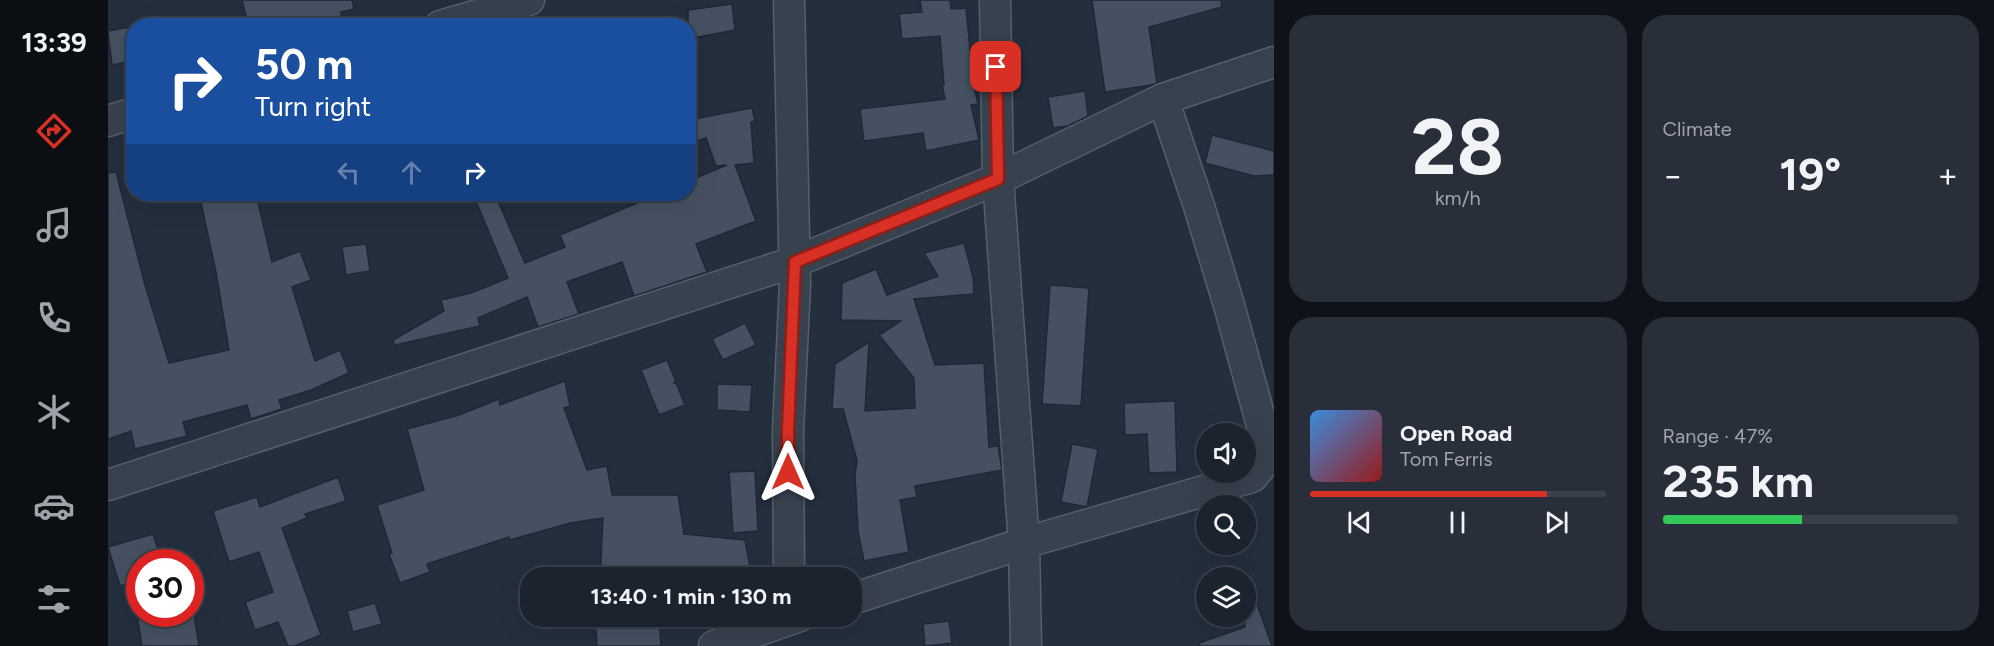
<!DOCTYPE html>
<meta charset="utf-8">
<style>
:root{--surface:#1b232e;--page:#282f3a;--text:#f1f3f6;--muted:#a0a4aa;--line:#39404a;--accent:#d93025}
body{margin:0;font-family:Figtree,sans-serif;background:var(--page);color:var(--text);height:100vh;display:flex;flex-direction:column;font-size:22px;white-space:nowrap}
*{box-sizing:border-box;margin:0}
p{font-size:20px;color:var(--muted)}
.icon{flex:none;width:33px;height:33px;fill:none;stroke:currentColor;stroke-width:2;stroke-linecap:round;stroke-linejoin:round}
.map{position:relative;flex:1;overflow:hidden}
.side{display:flex;flex-direction:column;gap:15px;padding:15px;background:#0f1319;width:720px}
.side>*{flex:none}
.top-card{position:absolute;left:18px;top:18px;width:570px;height:183px;border-radius:24px;box-shadow:0 6px 24px #0002,0 0 0 2px var(--line);background:#1a4fa0;color:#fff;overflow:hidden}
.controls{position:absolute;left:1088px;top:423px;display:grid;gap:12px}
.controls a{display:grid;place-items:center;width:60px;height:60px;border-radius:50%;background:var(--surface);box-shadow:0 6px 24px #0002,0 0 0 2px var(--line);font-size:30px}
.speed{position:absolute;left:18px;top:549px;display:flex;gap:12px;font-size:30px;font-weight:700;text-align:center}
.speed>*{display:grid;place-content:center;width:78px;height:78px;border-radius:50%;background:var(--surface);box-shadow:0 6px 24px #0002,0 0 0 2px var(--line);line-height:1}
.speed .limit{border:9px solid #d22;background:#fff;color:#111}
.pin{position:absolute;display:grid;place-items:center;width:51px;height:51px;color:#fff;margin:-26px;border-radius:12px;box-shadow:0 3px 9px #0006}
.me{position:absolute;width:66px;margin:-33px;rotate:0deg;stroke-linejoin:round;filter:drop-shadow(0 0 4px #0008)}
.turn{display:flex;align-items:center;gap:21px;height:126px;padding:0 30px;font-size:27px}
.turn .icon{width:78px;height:78px;stroke-width:2.5}
.turn b{display:block;font-size:42px;line-height:51px}
.lanes{display:flex;align-items:center;height:57px;padding:0 30px;background:#0003;justify-content:center;gap:30px;direction:ltr}
.lanes .off{opacity:.35}
.big{font-size:45px;font-weight:700;line-height:1.1}
.side .tile{flex:1;display:flex;flex-direction:column;justify-content:center;gap:9px;min-width:0;padding:0 21px;border-radius:24px;background:var(--page)}
.side .dial{align-items:center;gap:0}
.dial b{font-size:78px;line-height:1}
.song{display:flex;align-items:center;gap:18px}
.cover{width:72px;height:72px;border-radius:9px;background:linear-gradient(135deg,hsl(210 70% 55%),hsl(0 70% 35%))}
.played{height:6px;border-radius:3px;background:linear-gradient(90deg,var(--accent) 80%,var(--line) 80%)}
.keys{display:flex;justify-content:space-around;direction:ltr}
.heat{display:flex;justify-content:space-between;align-items:center;font-size:33px;direction:ltr}
.charge{height:9px;border-radius:4px;background:linear-gradient(90deg,#34c759 47%,var(--line) 0)}
.side .tiles{flex:1;display:grid;gap:15px;grid-template-columns:repeat(2,1fr)}
.trip{position:absolute;left:412px;top:567px;width:342px;height:60px;border-radius:24px;background:var(--surface);box-shadow:0 6px 24px #0002,0 0 0 2px var(--line);font-weight:700;line-height:60px;text-align:center}
main{display:flex;flex:1;min-height:0}
.tabs{display:flex;flex-direction:column;width:108px;justify-content:space-around;align-items:center;background:#0b0e12;color:var(--muted)}
.tabs .icon{width:42px;height:42px}
.tabs .current{color:var(--accent)}
.tabs b{font-size:27px;color:var(--text)}
.map>svg:first-child{display:block}
</style>
<main>
<nav class="tabs">
<b>13:39</b>
<svg class="icon current" aria-label="directions" viewBox="0 0 24 24"><path d="M12 3l9 9-9 9-9-9zM9 14v-3h6M13 9l2 2-2 2"/></svg>
<svg class="icon" aria-label="music" viewBox="0 0 24 24"><path d="M9 18V5l10-2v13"/><circle cx="6" cy="18" r="3"/><circle cx="16" cy="16" r="3"/></svg>
<svg class="icon" aria-label="phone" viewBox="0 0 24 24"><path d="M5 4h4l2 5-3 2q2 4 5 5l2-3 5 2v4C11 20 4 13 5 4z"/></svg>
<svg class="icon" aria-label="climate" viewBox="0 0 24 24"><path d="M12 3v18M4 7l16 10M4 17L20 7"/></svg>
<svg class="icon" aria-label="car" viewBox="0 0 24 24"><path d="M5 17H2v-5l4-1 3-4h7l3 4 3 1v5h-3M9 17h6M6 11h13"/><circle cx="7" cy="17" r="2"/><circle cx="17" cy="17" r="2"/></svg>
<svg class="icon" aria-label="filters" viewBox="0 0 24 24"><path d="M4 7h16M4 17h16"/><circle cx="9" cy="7" r="2"/><circle cx="15" cy="17" r="2"/></svg>
</nav>
<div class="map">
<svg width="1166" height="646" viewBox="0 0 1166 646">
<rect width="100%" height="100%" fill="#242f3e"/>
<g fill="#455162" stroke="#1f2835" stroke-width="1.5">
<polygon points="134,0 244,0 246,9 233,12 234,26 213,26 212,17 175,26 140,26"/>
<polygon points="812,0 842,0 843,9 858,8 865,81 870,104 863,105 871,140 818,151 815,133 756,141 752,109 837,99 834,85 836,85 832,36 794,39 791,14 814,12"/>
<polygon points="984,0 1113,0 1114,7 1041,27 1049,83 1043,85 997,92"/>
<polygon points="624,4 627,30 580,39 580,10"/>
<polygon points="22,27 26,61 4,65 0,31"/>
<polygon points="977,91 980,116 960,126 945,128 940,97"/>
<polygon points="644,108 647,121 643,122 646,163 627,165 648,221 588,244 599,272 526,296 514,262 459,282 471,314 430,327 419,297 370,318 372,326 287,345 285,340 336,311 333,300 363,293 400,278 365,194 387,194 417,263 457,247 452,235 551,194 580,194 580,181 619,165 608,166 598,138 580,144 580,120"/>
<polygon points="1104,135 1166,151 1166,175 1146,176 1097,163"/>
<polygon points="8,172 37,285 61,363 121,350 108,272 91,194 148,194 164,262 192,251 203,280 184,287 207,361 232,350 241,373 203,390 171,400 174,409 143,419 139,405 75,422 79,436 27,449 23,431 0,439 0,173"/>
<polygon points="856,243 865,277 866,294 806,299 827,365 876,363 881,447 890,446 894,470 807,486 809,497 792,500 801,552 756,561 750,531 747,476 749,460 735,409 724,409 727,364 761,342 757,411 807,408 806,378 771,335 793,321 733,320 734,283 768,269 779,295 830,276 816,253"/>
<polygon points="258,244 262,271 238,275 234,247"/>
<polygon points="942,285 981,288 973,406 934,404"/>
<polygon points="637,323 648,345 615,360 604,339"/>
<polygon points="559,360 568,382 565,383 568,383 577,405 551,415 533,370"/>
<polygon points="457,381 462,406 456,408 479,470 499,466 504,495 570,495 576,534 637,540 644,578 492,578 495,518 462,523 402,540 401,537 319,564 322,572 292,583 281,554 284,553 269,505 316,490 299,429 351,415 391,399 392,405"/>
<polygon points="609,384 644,385 642,412 609,410"/>
<polygon points="1067,401 1069,472 1041,473 1039,434 1017,435 1016,403"/>
<polygon points="964,444 990,449 979,507 953,502"/>
<polygon points="647,471 650,531 625,533 621,472"/>
<polygon points="230,477 238,501 197,514 199,518 174,528 213,635 186,646 180,646 170,622 147,630 137,602 165,592 151,552 121,562 105,511 149,497 152,507"/>
<polygon points="45,534 54,562 32,562 32,580 12,586 0,547"/>
<polygon points="1140,579 1164,646 1092,646 1091,643 1137,627 1137,580"/>
<polygon points="267,603 274,624 245,632 239,611"/>
<polygon points="29,614 86,614 91,646 34,646"/>
<polygon points="487,616 551,616 553,646 489,646"/>
<polygon points="841,621 844,643 817,646 815,624"/>
</g>
<g fill="none" stroke-linecap="round" stroke-linejoin="round">
<defs>
<g id="minor">
<polyline points="887,0 890,179 916,543 918,646"/>
<polyline points="332,26 421,0"/>
<polyline points="0,121 26,113"/>
<polyline points="0,485 686,262 890,179 1055,99 1166,62"/>
<polyline points="681,578 680,430 687,284 681,0"/>
<polyline points="744,599 916,543 1144,477 1158,460 1158,440 1121,305 1091,206 1055,99"/>
<polyline points="606,646 692,616"/>
</g>
</defs>
<use href="#minor" stroke="#565f6c" stroke-width="33"/>
<use href="#minor" stroke="#38414e" stroke-width="30"/>
</g>
<g fill="none" stroke-linecap="round" stroke-linejoin="round">
<defs>
<polyline id="route" points="680,472 680,430 687,262 890,179 888,67"/>
</defs>
<use href="#route" stroke="#8d1f18" stroke-width="15"/>
<use href="#route" stroke="#d93025" stroke-width="10"/>
</g>
</svg>
<div class="controls">
<a><svg class="icon" aria-label="sound" viewBox="0 0 24 24"><path d="M4 9h4l5-4v14l-5-4H4zM17 9q2 3 0 6"/></svg></a>
<a><svg class="icon" aria-label="search" viewBox="0 0 24 24"><circle cx="10" cy="10" r="6"/><path d="M15 15l6 6"/></svg></a>
<a><svg class="icon" aria-label="layers" viewBox="0 0 24 24"><path d="M12 4l9 5-9 5-9-5zM3 14l9 5 9-5"/></svg></a>
</div>
<div class="speed"><div class="limit">30</div></div>
<div class="pin" style="left:888px;top:67px;background:#d93025"><svg class="icon" aria-label="arrive" viewBox="0 0 24 24"><path d="M6 21V4h12l-3 4 3 4H6"/></svg></div>
<svg class="me" style="left:680px;top:472px" viewBox="-20 -20 40 40"><path d="M0-17L14 15 0 8-14 15z" fill="#d93025" stroke="#fff" stroke-width="4"/></svg>
<div class="trip">13:40 · 1 min · 130 m</div>
<div class="top-card">
<div class="turn"><svg class="icon" aria-label="right" viewBox="0 0 24 24"><path d="M7 20v-9h11M14 6l5 5-5 5"/></svg><div><b>50 m</b>Turn right</div></div>
<div class="lanes"><svg class="icon off" aria-label="left" viewBox="0 0 24 24"><path d="M17 20v-9H6M10 6l-5 5 5 5"/></svg><svg class="icon off" aria-label="ahead" viewBox="0 0 24 24"><path d="M12 20V5M6 11l6-6 6 6"/></svg><svg class="icon" aria-label="right" viewBox="0 0 24 24"><path d="M7 20v-9h11M14 6l5 5-5 5"/></svg></div>
</div>
</div>
<section class="side">
<div class="tiles">
<div class="tile dial"><b>28</b><p>km/h</p></div>
<div class="tile"><p>Climate</p>
<div class="heat"><a>−</a><b class="big">19°</b><a>+</a></div>
</div>
<div class="tile">
<div class="song"><i class="cover"></i><div><b>Open Road</b><p>Tom Ferris</p></div></div>
<div class="played"></div>
<div class="keys"><svg class="icon" aria-label="previous" viewBox="0 0 24 24"><path d="M18 5L8 12l10 7zM5 5v14"/></svg><svg class="icon" aria-label="pause" viewBox="0 0 24 24"><path d="M8 5v14M16 5v14"/></svg><svg class="icon" aria-label="next" viewBox="0 0 24 24"><path d="M6 5l10 7-10 7zM19 5v14"/></svg></div>
</div>
<div class="tile"><p>Range · 47%</p><b class="big">235 km</b><div class="charge"></div></div>
</div>
</section>
</main>
